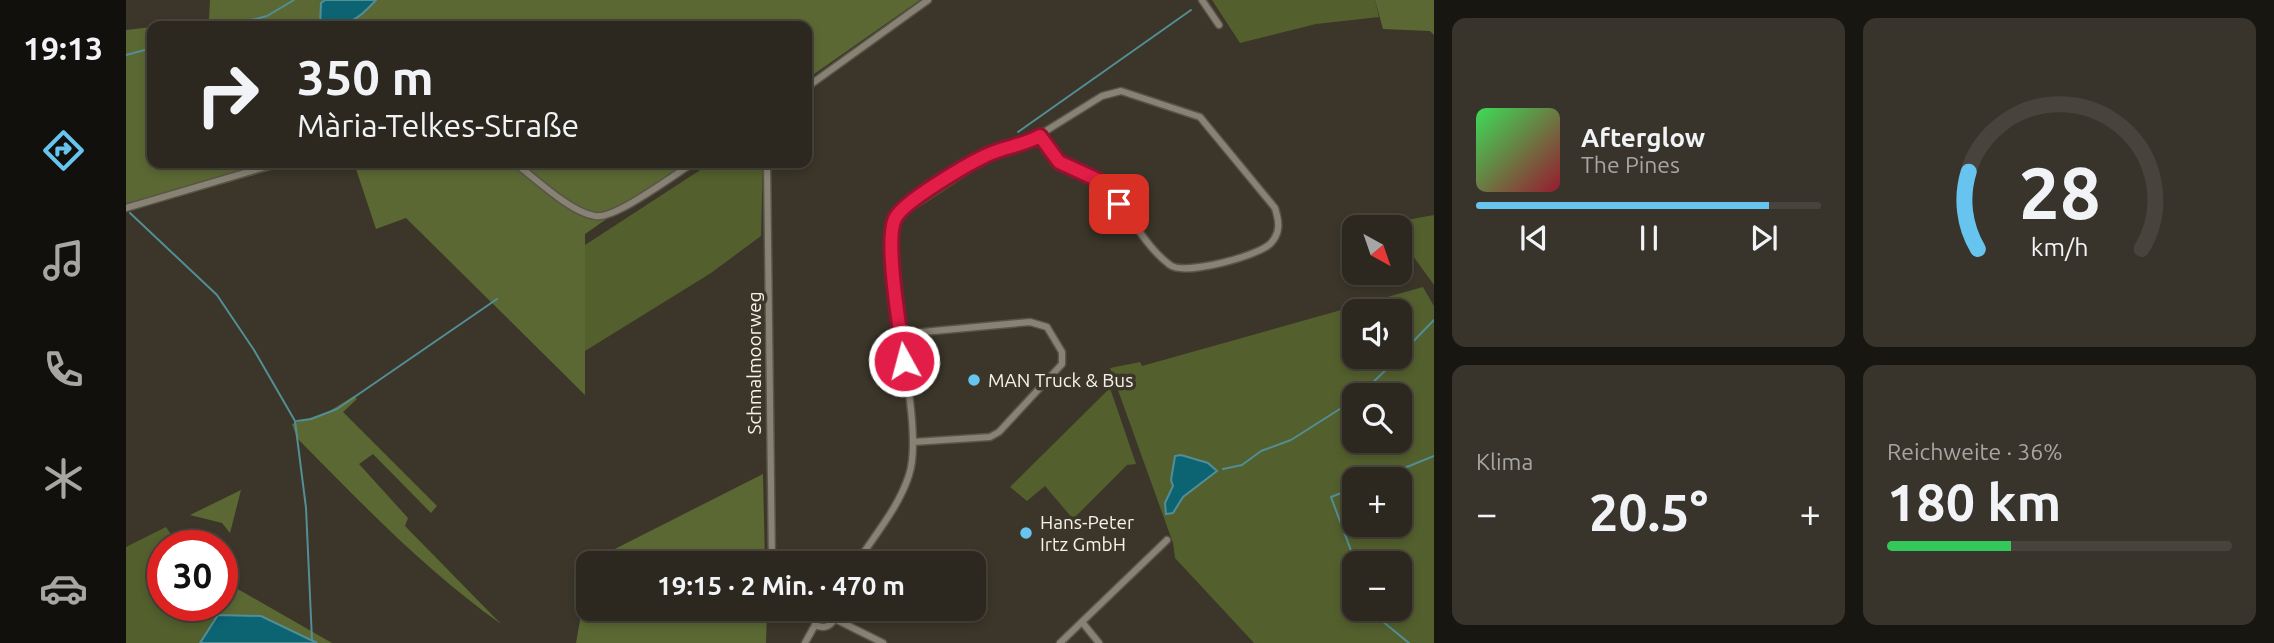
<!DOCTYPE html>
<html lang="de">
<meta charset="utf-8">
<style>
:root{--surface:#2c281f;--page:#38342c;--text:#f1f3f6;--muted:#a6a6a4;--line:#48443d;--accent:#66c4ef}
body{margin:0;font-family:Ubuntu,sans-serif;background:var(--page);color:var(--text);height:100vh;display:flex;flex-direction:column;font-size:26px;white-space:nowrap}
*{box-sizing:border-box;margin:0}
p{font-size:23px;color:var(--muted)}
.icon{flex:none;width:38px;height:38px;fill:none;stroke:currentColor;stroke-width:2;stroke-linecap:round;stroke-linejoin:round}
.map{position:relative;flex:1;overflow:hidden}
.details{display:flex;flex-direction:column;gap:18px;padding:18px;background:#181611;width:840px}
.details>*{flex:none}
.banner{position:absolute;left:21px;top:21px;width:665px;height:147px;border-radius:14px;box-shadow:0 4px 10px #0003,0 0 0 2px var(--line);background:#2c281f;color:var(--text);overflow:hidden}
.needle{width:46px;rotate:140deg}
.controls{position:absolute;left:1216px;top:215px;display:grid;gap:14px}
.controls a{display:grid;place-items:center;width:70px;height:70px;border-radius:14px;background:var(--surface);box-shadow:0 4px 10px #0003,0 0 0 2px var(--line);font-size:35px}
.speed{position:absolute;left:21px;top:530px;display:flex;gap:14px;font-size:35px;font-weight:700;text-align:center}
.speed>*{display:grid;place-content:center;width:91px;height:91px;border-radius:50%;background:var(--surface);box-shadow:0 4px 10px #0003,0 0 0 2px var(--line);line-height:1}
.speed .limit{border:10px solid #d22;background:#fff;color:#111}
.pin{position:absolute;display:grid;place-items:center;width:60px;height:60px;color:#fff;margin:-30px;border-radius:14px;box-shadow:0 4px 10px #0006}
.me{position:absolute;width:77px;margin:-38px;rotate:353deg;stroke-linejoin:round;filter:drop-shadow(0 0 5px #0008)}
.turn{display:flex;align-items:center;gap:24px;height:147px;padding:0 35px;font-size:32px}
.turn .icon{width:91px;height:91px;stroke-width:2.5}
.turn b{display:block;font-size:49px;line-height:60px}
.big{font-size:52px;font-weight:700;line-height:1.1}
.details .tile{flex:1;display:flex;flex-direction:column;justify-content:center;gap:10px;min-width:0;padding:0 24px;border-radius:14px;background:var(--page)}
.details .dial{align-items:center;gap:0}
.dial svg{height:182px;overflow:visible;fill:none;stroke:var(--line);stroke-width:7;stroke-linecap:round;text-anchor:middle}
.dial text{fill:var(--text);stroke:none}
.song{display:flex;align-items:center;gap:21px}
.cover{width:84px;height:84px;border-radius:10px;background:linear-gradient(135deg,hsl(130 70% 55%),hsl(350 70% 35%))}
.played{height:7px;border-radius:4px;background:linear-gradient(90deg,var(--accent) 85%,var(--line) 85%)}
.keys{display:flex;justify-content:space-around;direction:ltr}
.heat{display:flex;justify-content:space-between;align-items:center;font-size:38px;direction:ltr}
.charge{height:10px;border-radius:5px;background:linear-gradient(90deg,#34c759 36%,var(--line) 0)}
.details .tiles{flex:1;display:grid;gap:18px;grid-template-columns:repeat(2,1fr)}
.trip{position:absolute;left:450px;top:551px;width:410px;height:70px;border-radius:14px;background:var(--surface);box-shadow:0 4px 10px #0003,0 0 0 2px var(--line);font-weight:700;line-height:70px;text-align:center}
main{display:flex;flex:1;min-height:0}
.tabs{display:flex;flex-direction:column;width:126px;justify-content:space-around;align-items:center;background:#12100c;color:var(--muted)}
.tabs .icon{width:49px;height:49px}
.tabs .active{color:var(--accent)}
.tabs b{font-size:32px;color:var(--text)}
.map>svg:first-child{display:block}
</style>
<main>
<nav class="tabs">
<b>19:13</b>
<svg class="icon active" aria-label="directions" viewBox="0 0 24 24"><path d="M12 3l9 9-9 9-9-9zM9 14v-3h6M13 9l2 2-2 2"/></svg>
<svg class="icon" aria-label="music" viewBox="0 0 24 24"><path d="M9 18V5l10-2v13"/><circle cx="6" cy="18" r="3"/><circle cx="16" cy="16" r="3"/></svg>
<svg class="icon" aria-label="phone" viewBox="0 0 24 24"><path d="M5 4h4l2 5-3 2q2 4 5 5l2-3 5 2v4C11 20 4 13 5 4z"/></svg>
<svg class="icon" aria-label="climate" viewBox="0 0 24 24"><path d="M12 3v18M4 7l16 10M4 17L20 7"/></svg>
<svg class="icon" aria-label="car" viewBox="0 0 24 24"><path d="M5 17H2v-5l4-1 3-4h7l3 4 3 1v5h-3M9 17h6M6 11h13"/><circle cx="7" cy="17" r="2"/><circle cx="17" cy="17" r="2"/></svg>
</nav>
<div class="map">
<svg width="1308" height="643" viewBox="0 0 1308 643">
<rect width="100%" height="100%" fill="#3b3629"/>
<g fill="#535f2d" fill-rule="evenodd">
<polygon points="1086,0 1249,0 1253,17 1190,24 1114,43"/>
<path d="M903 146 910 147 862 162 778 217C767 235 779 257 771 274L769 230 784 206 789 207 863 157Z"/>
<polygon points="585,163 637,163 635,236 585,273 459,351 459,245"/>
<polygon points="1308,215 1308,285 1274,238 1274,228 1266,227 1263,223"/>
<path d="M1297 287 1308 306V643H1128L1049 558 1047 543 984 368 1014 362 1016 366ZM1228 312H1274V357H1228ZM1228 396H1274V441H1228ZM1228 480H1274V525H1228ZM1228 564H1274V609H1228Z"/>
<polygon points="984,388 1010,464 1001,465 947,519 919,486 901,501 884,487"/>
<polygon points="40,527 53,546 37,546 37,606 84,606 92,615 74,643 0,643 0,547"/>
</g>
<g fill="#5b6833">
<polygon points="84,0 199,0 195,3 194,26 29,26 83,19"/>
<polygon points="250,0 794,0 681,79 681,26 218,26 238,13"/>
<polygon points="1249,0 1308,0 1308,35 1304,31 1257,29"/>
<polygon points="26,27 26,163 170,163 0,212 0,30"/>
<polygon points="228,163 561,163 459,234 459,395 280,218 250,229"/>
<path d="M228 396 231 399 217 412 311 506 305 513 247 454 233 464 282 518 279 526 375 624C300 571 235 503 171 438L166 424 202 412Z"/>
<polygon points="637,474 639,563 464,563 465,561"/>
<polygon points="115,490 104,533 96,523 64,515"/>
<polygon points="462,575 462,609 585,609 587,617 641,611 640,643 450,643"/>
<polygon points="96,580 206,643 191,643 135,616 92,615 84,606 96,606"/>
</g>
<g fill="#0c6372" stroke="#528e96" stroke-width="2">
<path d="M199 0H250C231 21 222 26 194 26L195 3Z"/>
<polygon points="1055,455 1082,463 1091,471 1057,497 1047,513 1040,514 1039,503 1047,486 1045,480 1049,456"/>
<polygon points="92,615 135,616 191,643 74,643"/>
</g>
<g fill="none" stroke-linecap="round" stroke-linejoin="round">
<g stroke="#528e96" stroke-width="2">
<polyline points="103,26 141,16 168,0"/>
<polyline points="0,55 26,48"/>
<polyline points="892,132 1065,10"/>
<polyline points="4,213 91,295 128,350 169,421 180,508 186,640"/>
<polyline points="1274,355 1308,320"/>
<polyline points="1233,396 1273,357"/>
<polyline points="171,421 185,419 211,409 371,299"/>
<polyline points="1097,469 1116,465 1135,451 1165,440 1228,400"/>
<polyline points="1249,480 1308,456"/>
<polyline points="1228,488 1205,497 1230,564"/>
<polyline points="1248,609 1250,616 1283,643"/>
</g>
<defs>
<g id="minor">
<polyline points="1076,0 1093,25"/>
<polyline points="681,87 802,0"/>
<path d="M389 163C409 178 444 212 469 216 488 220 548 175 567 163"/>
<polyline points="641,163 646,564"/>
<polyline points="0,208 152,163"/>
<path d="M775 334 765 239 767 223 774 211 857 157 902 142 976 96 995 91 1074 117 1149 208C1153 221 1155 232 1145 243 1133 256 1058 276 1044 265 1014 243 1000 202 971 180 964 174 955 172 947 169 930 163 923 150 914 136"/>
<path d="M730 564C748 536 773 507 783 475 794 442 779 371 775 334L904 322 921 327 936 352V364L873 432 864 437 787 442"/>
<polyline points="648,609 657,613 684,613"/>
<polyline points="707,609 709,619"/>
<polyline points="709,619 757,643"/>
<polyline points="956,622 973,643"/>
<path d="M689 625C698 629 703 627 709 619"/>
<polyline points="679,643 689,625"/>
<polyline points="934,643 1041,540"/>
</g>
</defs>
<use href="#minor" stroke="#595449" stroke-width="9"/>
<use href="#minor" stroke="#878273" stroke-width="6"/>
</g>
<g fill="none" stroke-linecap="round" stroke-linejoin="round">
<defs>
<path id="route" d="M778 361C775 334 757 236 770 217 779 201 840 165 859 156 876 147 896 146 914 136L933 162 972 180 993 204"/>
</defs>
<use href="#route" stroke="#92132f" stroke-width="18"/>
<use href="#route" stroke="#e11d48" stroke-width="12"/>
</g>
<g fill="#66c4ef" stroke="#3b3629" stroke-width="2.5">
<circle cx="848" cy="380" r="7"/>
<circle cx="900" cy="533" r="7"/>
</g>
<g text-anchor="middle" stroke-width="7" stroke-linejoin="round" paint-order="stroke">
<g font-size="19" fill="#f5f2ea" stroke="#3b3629">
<text transform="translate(628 363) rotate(-90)" y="7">Schmalmoorweg</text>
</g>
<g font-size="19" fill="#f5f2ea" stroke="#3b3629" text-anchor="start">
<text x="862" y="387">MAN Truck &amp; Bus</text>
<text x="914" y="529">Hans-Peter<tspan x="914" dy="22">Irtz GmbH</tspan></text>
</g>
</g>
</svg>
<div class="controls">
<a><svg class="needle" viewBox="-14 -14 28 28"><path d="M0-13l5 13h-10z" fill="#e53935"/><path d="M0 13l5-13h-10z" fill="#a6a6a4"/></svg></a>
<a><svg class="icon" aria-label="sound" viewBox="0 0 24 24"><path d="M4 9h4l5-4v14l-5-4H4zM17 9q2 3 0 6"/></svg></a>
<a><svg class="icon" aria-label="search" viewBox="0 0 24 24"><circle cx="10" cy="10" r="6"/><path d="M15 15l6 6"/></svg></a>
<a>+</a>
<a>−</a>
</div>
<div class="speed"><div class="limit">30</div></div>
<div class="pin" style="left:993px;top:204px;background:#d93025"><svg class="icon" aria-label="arrive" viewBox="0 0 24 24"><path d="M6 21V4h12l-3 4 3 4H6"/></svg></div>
<svg class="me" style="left:778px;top:361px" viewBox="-20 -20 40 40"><circle r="17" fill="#e11d48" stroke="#fff" stroke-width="3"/><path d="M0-11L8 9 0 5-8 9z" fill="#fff"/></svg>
<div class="trip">19:15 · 2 Min. · 470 m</div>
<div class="banner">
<div class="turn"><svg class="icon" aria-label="right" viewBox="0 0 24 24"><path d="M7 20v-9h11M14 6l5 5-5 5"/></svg><div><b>350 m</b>Mària-Telkes-Straße</div></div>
</div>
</div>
<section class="details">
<div class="tiles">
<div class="tile">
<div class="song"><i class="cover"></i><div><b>Afterglow</b><p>The Pines</p></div></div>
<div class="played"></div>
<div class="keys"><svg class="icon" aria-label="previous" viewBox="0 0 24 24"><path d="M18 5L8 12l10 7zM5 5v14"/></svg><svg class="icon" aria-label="pause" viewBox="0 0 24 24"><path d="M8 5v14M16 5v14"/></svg><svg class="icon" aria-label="next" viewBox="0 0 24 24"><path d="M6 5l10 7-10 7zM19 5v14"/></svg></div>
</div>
<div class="tile dial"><svg viewBox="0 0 100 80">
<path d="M14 69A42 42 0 1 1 86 69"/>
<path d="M14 69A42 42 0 0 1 10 35" stroke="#66c4ef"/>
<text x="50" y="56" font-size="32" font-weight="700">28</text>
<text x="50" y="72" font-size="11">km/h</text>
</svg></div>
<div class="tile"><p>Klima</p>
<div class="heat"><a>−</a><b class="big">20.5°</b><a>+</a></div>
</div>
<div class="tile"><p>Reichweite · 36%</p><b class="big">180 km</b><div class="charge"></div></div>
</div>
</section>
</main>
